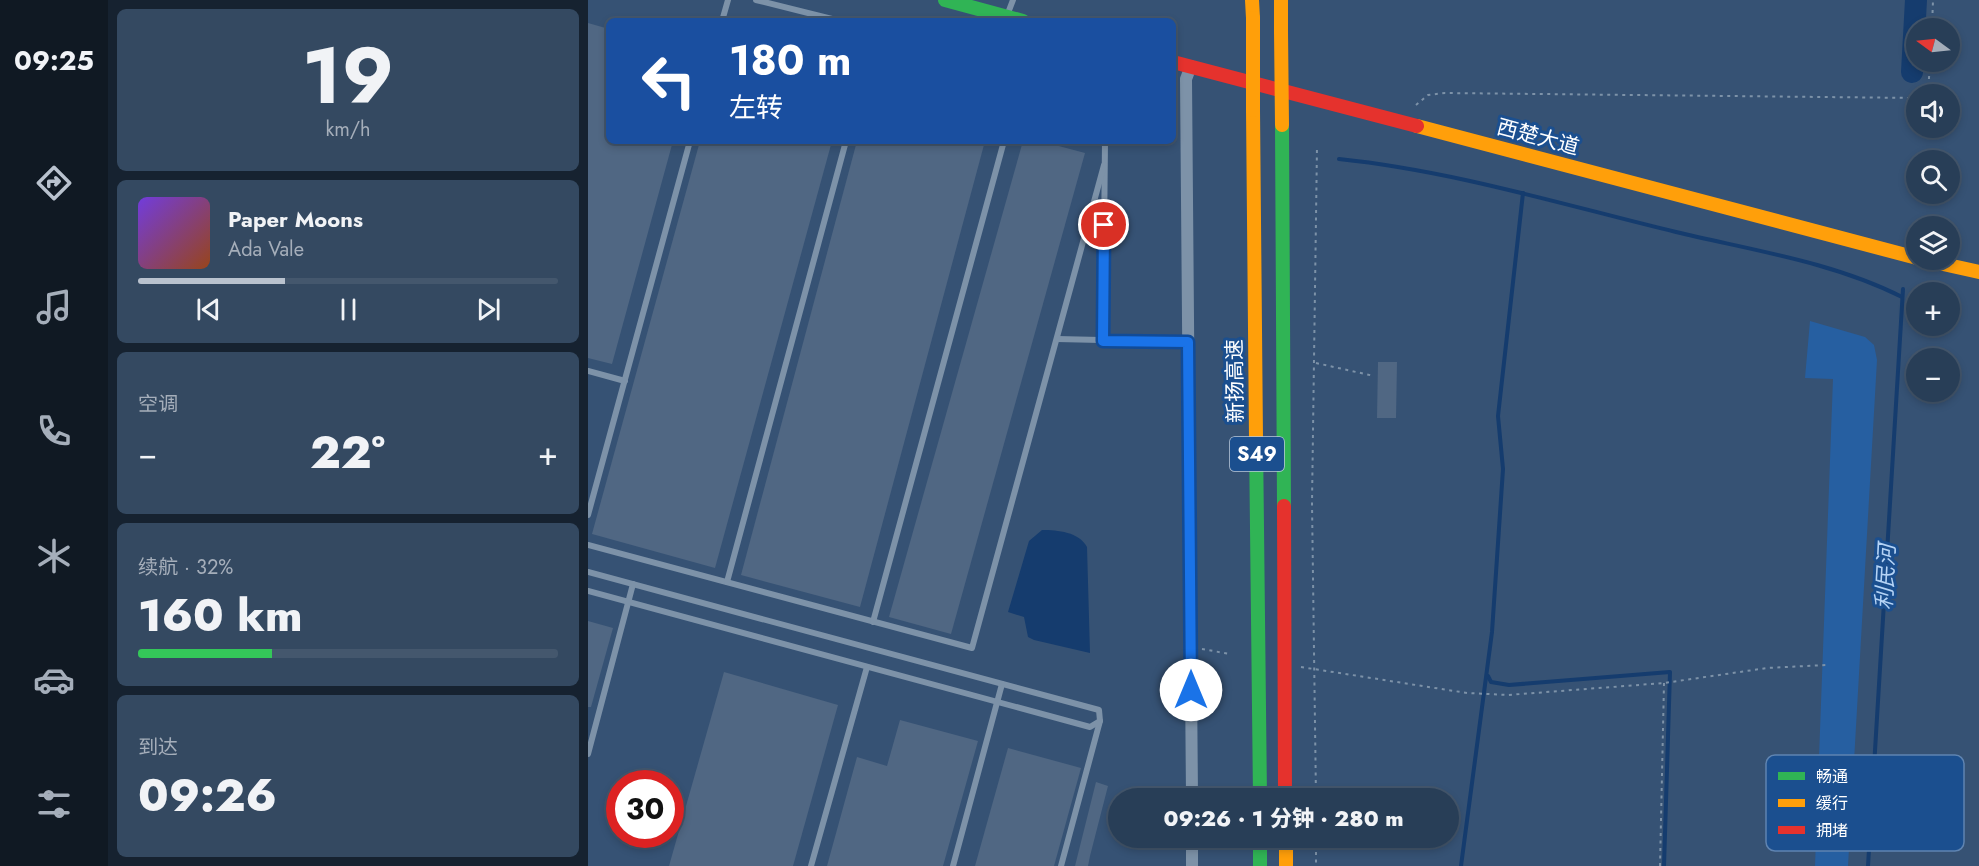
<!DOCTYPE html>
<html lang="zh">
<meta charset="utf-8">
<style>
:root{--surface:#283e57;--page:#344961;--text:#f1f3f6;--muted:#a5aeba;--line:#44576d;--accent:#b9c2ce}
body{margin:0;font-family:Jost,"Noto Sans SC",sans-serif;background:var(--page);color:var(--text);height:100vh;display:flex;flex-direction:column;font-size:22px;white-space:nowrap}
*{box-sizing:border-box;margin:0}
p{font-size:20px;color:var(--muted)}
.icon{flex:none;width:33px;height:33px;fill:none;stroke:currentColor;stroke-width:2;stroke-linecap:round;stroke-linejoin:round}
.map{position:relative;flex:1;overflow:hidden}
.drawer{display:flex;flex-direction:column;gap:9px;padding:9px;background:#162230;width:480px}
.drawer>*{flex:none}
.banner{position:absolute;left:18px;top:18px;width:570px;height:126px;border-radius:9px;box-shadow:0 3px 9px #0003,0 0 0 2px var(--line);background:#1a4fa0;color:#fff;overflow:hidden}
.needle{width:39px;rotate:285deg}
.buttons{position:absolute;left:1318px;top:18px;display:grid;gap:12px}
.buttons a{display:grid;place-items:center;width:54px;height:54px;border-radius:50%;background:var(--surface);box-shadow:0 3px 9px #0003,0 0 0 2px var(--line);font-size:30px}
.speed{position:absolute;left:18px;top:770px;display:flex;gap:12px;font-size:30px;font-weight:700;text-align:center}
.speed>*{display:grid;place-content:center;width:78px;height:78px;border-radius:50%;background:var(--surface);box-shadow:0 3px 9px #0003,0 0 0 2px var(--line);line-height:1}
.speed .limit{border:9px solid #d22;background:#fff;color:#111}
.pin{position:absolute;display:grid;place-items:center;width:51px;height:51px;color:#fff;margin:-26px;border:3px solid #fff;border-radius:50%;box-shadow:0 2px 6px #0007}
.me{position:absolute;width:66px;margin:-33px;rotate:0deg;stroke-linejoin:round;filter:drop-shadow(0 0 4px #0008)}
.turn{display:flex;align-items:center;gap:21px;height:126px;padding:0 24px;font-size:27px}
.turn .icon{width:78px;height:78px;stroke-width:2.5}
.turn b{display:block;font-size:42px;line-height:51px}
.big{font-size:45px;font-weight:800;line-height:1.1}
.drawer .tile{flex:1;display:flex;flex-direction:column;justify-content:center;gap:9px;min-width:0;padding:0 21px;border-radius:9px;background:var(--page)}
.drawer .dial{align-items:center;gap:0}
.dial b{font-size:78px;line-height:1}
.song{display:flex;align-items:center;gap:18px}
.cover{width:72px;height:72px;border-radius:9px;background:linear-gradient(135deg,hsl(260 70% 55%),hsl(20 70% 35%))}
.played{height:6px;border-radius:3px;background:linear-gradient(90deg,var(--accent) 35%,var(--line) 35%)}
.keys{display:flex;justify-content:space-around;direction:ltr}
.heat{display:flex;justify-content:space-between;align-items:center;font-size:33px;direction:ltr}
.charge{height:9px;border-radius:4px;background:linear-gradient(90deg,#34c759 32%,var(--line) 0)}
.trip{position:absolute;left:520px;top:788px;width:351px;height:60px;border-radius:30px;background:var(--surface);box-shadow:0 3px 9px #0003,0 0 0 2px var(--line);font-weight:800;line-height:60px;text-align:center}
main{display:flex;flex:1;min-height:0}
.menu{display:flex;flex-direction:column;width:108px;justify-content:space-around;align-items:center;background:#101923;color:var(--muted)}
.menu .icon{width:42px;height:42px}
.menu .selected{color:var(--accent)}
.menu b{font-size:27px;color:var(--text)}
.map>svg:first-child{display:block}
</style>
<main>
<nav class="menu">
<b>09:25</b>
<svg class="icon selected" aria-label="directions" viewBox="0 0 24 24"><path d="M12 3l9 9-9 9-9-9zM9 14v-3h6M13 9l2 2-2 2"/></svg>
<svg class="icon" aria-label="music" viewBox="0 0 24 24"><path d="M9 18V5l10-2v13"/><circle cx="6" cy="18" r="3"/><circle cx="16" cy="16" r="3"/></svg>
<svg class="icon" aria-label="phone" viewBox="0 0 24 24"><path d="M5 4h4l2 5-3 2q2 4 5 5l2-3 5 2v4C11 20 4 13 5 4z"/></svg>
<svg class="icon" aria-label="climate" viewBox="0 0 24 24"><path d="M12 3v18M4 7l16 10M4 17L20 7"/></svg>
<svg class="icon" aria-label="car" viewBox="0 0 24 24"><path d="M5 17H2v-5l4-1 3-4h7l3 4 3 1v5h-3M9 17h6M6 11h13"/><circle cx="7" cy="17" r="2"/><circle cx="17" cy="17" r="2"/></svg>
<svg class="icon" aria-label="filters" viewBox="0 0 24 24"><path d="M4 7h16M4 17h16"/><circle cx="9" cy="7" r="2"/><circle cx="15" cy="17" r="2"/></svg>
</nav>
<section class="drawer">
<div class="tile dial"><b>19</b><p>km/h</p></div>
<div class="tile">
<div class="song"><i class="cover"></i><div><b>Paper Moons</b><p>Ada Vale</p></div></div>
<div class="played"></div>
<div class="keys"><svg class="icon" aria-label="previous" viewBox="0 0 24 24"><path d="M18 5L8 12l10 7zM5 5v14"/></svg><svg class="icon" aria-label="pause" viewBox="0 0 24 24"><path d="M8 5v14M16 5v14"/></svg><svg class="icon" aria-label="next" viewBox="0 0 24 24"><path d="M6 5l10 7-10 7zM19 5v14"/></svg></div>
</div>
<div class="tile"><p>空调</p>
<div class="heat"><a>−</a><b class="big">22°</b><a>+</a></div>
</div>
<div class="tile"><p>续航 · 32%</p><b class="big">160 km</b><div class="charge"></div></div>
<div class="tile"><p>到达</p><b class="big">09:26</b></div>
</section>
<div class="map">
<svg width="1391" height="866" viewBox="0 0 1391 866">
<rect width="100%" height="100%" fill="#365274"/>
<polygon fill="#265fa1" points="1222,321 1277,337 1286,345 1289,360 1260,866 1227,866 1245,379 1217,378"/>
<path fill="#153c6e" d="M454 530C470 530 491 532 499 547L502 653 446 640 440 637 436 617 420 612 441 541Z"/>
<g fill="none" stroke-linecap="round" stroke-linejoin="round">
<g stroke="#153c6e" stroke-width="4">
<path d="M751 159C866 171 976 205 1088 232 1163 250 1245 262 1314 297"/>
<polyline points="900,676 903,682 921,685 1082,672 1076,866"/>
<polyline points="873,866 904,632 915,469 910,416 935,193"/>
<polyline points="1280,866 1315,289"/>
</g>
<polyline stroke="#153c6e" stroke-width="22" points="1324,72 1328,0"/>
</g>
<g fill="#506783">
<polygon points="0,23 21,29 21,141 85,141 24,364 0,358"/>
<polygon points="112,141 244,141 127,568 4,534"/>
<polygon points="269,141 397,141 272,607 153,575"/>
<polygon points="435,141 452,141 497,153 363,634 301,617"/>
<polygon points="790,362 809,362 808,418 789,418"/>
<polygon points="0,621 25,628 3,707 0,707"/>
<polygon points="136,672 250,705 205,866 81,866"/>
<polygon points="312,720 390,741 355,866 239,866 269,757 299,766"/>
<polygon points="420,748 493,768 466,866 387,866"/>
<polygon points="508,782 520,786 502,856 500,866 487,866"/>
</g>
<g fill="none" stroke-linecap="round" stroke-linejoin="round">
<g stroke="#7d92a8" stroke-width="2" stroke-dasharray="3 4.5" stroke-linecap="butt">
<polyline points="1344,28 1345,0"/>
<polyline points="1340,94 1342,62"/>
<polyline points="828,105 840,95 857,93 1329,98"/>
<polyline points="728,363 786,376"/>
<polyline points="614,649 642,654"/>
<polyline points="713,667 879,693 920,695 1076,683 1179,668 1239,665"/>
<polyline points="728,798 724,503 729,146"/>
<polyline points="728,837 728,866"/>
<polyline points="1072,866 1076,683"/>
</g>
<g stroke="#7d92a8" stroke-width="6">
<polyline points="168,0 252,21"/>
<polyline points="420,13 425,0"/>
<polyline points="134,21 140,0"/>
<polyline points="469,339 600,342"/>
<polyline points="515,341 517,141"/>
<polyline points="0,371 37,381"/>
<polyline points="0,515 102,141"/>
<polyline points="0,545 384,648 516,165"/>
<polyline points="0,572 511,710 512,721 502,727 0,591"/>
<polyline points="139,582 258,141"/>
<polyline points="285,622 416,141"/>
<polyline points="0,754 45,584"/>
<polyline points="223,866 279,667"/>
<polyline points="365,866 414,684"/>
<polyline points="473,866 512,721"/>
</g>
<g stroke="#7d92a8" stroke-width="12">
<polyline points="603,66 598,79 604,798"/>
<polyline points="604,837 604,866"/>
</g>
<g stroke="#30b455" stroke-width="14">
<polyline points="357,0 435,21"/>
<polyline points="694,125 696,506"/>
<polyline points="668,438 672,798"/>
<polyline points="672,837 672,866"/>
</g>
<g stroke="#ff9f0a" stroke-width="14">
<polyline points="664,0 665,18"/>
<polyline points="693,0 693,31"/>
<polyline points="665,110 668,438"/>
<polyline points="829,126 1329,258"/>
<polyline points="1337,260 1391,272"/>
<polyline points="698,837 698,866"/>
</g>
<g stroke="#e5322d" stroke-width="14">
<polyline points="585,62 829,126"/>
<polyline points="696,506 697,798"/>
</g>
<g stroke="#ff9f0a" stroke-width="14">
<polyline points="665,18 665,110"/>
<polyline points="693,31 694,125"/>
</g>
</g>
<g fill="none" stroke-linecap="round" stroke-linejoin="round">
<defs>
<polyline id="route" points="516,225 515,341 600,342 603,690"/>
</defs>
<use href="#route" stroke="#114b97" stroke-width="15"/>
<use href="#route" stroke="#1a73e8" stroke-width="10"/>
</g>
<g text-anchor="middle" stroke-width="6" stroke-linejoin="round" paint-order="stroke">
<rect fill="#1b4f8f" stroke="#bbcadd" stroke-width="1.5" x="642" y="437" width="54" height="34" rx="4.5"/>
<g font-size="20" font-weight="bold" fill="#fff">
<text x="669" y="461">S49</text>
</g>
<g font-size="21" fill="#fff" stroke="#1b4f8f">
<text transform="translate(950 137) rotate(15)" y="7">西楚大道</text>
<text transform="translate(647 381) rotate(-91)" y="7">新扬高速</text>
</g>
<g font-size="22" font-style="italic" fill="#b5d3f5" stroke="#1b4f8f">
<text transform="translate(1297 577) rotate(-87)" y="8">利民河</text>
</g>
</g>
<rect x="1178" y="755" width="198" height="96" rx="9" fill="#1b4f8f" stroke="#5f84b1" stroke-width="1.5"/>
<rect x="1190" y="772" width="27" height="8" fill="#30b455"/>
<rect x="1190" y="799" width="27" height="8" fill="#ff9f0a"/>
<rect x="1190" y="826" width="27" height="8" fill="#e5322d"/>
<g font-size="16" fill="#fff">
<text x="1228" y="782">畅通</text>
<text x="1228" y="809">缓行</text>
<text x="1228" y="836">拥堵</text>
</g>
</svg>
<div class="buttons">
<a><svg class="needle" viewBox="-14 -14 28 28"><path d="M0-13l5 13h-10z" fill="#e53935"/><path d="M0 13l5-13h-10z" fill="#a5aeba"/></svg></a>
<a><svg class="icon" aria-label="sound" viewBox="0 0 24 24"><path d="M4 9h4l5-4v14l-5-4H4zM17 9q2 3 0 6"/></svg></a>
<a><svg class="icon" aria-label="search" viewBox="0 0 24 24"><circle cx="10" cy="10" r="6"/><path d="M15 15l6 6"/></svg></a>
<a><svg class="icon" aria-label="layers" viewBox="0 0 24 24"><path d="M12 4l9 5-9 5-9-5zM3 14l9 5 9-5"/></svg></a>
<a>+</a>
<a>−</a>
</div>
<div class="speed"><div class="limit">30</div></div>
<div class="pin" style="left:516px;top:225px;background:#d93025"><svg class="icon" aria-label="arrive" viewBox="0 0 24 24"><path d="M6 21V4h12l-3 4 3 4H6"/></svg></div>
<svg class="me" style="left:603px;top:690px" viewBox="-20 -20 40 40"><circle r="19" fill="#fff"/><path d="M0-13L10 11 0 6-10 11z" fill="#1a73e8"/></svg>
<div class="trip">09:26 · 1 分钟 · 280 m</div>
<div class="banner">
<div class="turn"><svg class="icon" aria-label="left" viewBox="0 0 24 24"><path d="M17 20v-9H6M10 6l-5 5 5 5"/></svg><div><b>180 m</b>左转</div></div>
</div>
</div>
</main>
